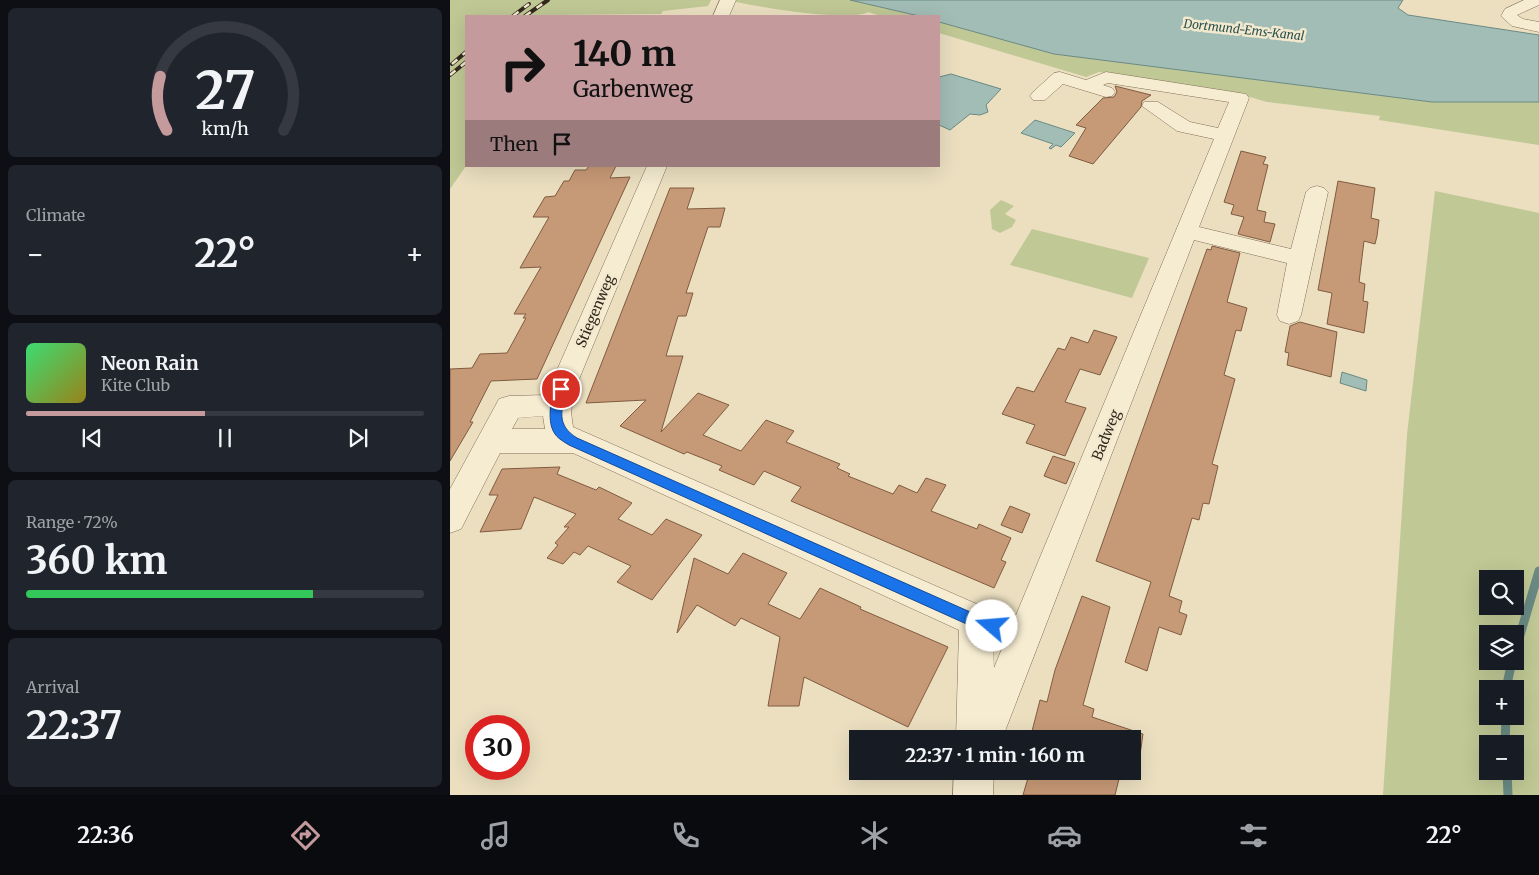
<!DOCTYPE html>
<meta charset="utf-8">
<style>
:root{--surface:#171b24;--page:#20242c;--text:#f1f3f6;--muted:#9ea1a6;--line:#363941;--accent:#c49a9c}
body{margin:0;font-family:Merriweather,serif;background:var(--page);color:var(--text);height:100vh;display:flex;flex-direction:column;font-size:19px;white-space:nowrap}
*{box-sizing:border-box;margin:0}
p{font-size:16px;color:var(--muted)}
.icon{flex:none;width:28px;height:28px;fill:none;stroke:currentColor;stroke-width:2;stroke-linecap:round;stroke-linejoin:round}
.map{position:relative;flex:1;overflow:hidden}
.drawer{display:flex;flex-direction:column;gap:8px;padding:8px;background:#0d0f14;width:450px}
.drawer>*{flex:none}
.hud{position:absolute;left:15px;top:15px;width:475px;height:152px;border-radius:0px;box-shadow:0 5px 20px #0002;background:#c49a9c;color:#111;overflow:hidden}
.controls{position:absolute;left:1029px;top:570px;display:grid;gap:10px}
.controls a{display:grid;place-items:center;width:45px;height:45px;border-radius:0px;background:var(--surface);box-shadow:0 5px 20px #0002;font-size:25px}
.speed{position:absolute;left:15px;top:715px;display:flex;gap:10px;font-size:25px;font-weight:700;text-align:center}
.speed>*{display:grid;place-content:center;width:65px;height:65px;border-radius:50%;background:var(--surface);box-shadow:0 5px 20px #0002;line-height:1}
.speed .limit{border:8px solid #d22;background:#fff;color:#111}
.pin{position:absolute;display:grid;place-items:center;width:42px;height:42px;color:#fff;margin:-21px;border:2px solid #fff;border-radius:50%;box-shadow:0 1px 5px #0007}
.me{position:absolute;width:55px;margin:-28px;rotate:288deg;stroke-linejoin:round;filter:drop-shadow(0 0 4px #0008)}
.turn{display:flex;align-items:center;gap:18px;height:105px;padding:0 25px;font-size:22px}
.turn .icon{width:65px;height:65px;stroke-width:2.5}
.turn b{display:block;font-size:35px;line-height:42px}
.then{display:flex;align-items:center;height:48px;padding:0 25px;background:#0003;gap:10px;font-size:19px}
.big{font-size:38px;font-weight:700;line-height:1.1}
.drawer .card{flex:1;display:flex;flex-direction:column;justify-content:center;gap:8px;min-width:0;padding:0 18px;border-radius:8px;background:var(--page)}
.drawer .dial{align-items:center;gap:0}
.dial svg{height:130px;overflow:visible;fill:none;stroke:var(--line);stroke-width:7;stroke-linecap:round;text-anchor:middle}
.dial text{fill:var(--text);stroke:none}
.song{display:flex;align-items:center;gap:15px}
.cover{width:60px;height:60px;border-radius:8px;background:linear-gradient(135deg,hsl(140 70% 55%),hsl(50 70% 35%))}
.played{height:5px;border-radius:2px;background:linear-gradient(90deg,var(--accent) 45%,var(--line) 45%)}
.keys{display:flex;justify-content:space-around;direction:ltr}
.heat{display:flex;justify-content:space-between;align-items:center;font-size:28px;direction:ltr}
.charge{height:8px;border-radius:4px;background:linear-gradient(90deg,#34c759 72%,var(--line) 0)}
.trip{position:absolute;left:399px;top:730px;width:292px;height:50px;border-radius:0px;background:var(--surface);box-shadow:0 5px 20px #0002;font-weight:700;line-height:50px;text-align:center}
.menu{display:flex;height:80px;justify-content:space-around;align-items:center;background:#090b0e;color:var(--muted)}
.menu .icon{width:35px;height:35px}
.menu .active{color:var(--accent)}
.menu b{font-size:22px;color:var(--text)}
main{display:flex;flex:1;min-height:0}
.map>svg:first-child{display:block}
</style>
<main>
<section class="drawer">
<div class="card dial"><svg viewBox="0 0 100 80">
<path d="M14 69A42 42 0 1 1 86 69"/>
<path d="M14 69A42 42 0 0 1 10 36" stroke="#c49a9c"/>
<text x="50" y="56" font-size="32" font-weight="700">27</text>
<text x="50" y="72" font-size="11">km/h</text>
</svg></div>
<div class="card"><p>Climate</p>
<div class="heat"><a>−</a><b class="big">22°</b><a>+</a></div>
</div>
<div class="card">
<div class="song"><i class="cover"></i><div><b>Neon Rain</b><p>Kite Club</p></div></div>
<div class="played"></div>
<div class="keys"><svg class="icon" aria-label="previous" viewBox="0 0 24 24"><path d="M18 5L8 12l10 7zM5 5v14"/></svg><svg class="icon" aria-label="pause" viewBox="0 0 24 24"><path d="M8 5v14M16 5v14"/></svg><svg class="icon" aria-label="next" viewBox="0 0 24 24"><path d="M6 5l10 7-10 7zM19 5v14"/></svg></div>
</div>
<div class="card"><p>Range · 72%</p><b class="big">360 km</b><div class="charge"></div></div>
<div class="card"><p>Arrival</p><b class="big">22:37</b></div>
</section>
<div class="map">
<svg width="1089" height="795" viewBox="0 0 1089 795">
<rect width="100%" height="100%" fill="#ebdfc0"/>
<g fill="#c0c895" fill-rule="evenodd">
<polygon points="0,0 261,0 258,6 213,11 211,14 16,16 16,166 0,189"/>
<path d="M277 0H400L469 16H431L418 12C398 23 303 6 277 0Z"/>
<polygon points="489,22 604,54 982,102 1089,102 1089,145 929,120 930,116 817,102 783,92 649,72 636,77 489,33"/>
<path d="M985 191 1089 213V795H933L957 435ZM1038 579H1065V606H1038ZM1038 634H1065V661H1038ZM1038 689H1065V716H1038ZM1038 744H1065V771H1038Z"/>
<polygon points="551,200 564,206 555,214 566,220 562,227 550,233 542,229 540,210"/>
<polygon points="582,229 699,258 682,298 560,265"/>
</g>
<g fill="#a2bdb6" stroke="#6a8a83">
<polygon points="400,0 953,0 948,8 958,15 1089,35 1089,102 982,102 604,54 489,22 489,16 469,16"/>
<polygon points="501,74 551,89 536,105 538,112 530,115 520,114 500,130 489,125 489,77"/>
<polygon points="585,120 625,133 611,147 606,145 601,149 599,148 603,144 571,133"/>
<polygon points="892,372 917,380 916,391 890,383"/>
</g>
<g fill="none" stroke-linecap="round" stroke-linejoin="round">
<g stroke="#6a8a83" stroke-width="9">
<polyline points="1065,652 1089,571"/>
<polyline points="1056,689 1062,661"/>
<polyline points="1055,744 1056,716"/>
<polyline points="1057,771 1058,795"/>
</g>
</g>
<g fill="#c79a77" stroke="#805b40">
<polygon points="665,86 701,95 692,101 691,107 643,164 619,156 636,128 626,125 653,98 664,97 667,92"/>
<polygon points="791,151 816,157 813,164 818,165 807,210 816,212 814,222 825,224 820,242 788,234 794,217 781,214 784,205 774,202"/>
<polygon points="139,166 166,166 160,178 180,177 87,379 41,381 20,422 23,422 0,461 0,369 22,368 30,354 57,353 76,318 73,318 76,314 64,314 91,267 70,268 99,217 83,217 95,197 105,196 114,181 119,181 125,170 136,170"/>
<polygon points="888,181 925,188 921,218 929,220 927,236 925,244 914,241 909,282 915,284 913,301 918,302 914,333 877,324 882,293 868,290"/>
<polygon points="220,188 244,188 237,209 275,208 270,227 258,227 236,293 243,293 236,316 228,316 216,356 233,356 211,432 248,393 279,405 253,435 286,449 291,451 316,420 344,431 336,442 390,464 387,468 400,474 398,476 443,494 449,485 467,493 476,478 496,485 481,511 527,529 529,524 561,538 551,560 556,562 544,588 341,501 351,487 314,471 304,485 269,470 272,466 237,452 234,454 170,426 196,400 136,403"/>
<polygon points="762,246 790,253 777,302 797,308 791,331 786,330 774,375 785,379 762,464 768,466 759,504 753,503 749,520 742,518 719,596 732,601 729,612 737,615 731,635 709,627 697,671 675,662 701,582 646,561 757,249 761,250"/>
<polygon points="850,322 887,332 881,377 837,365 839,353 835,352 840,326"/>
<polygon points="644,330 667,337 650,375 630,369 615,402 636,408 615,456 576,443 585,425 552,414 567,387 584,392 608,348 615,350 621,337 638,343"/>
<polygon points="603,456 625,463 616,484 594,476"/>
<polygon points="110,467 107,474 146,490 149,487 182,503 168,519 202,535 216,519 252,535 202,600 167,582 181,566 138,546 130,555 124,552 113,564 97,558 108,545 105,543 119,527 114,527 126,514 84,497 71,529 30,532 48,495 39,495 52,469"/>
<polygon points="560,506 580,514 572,533 551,525"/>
<polygon points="293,553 337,573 318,604 350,619 370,588 411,607 410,609 498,647 458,727 354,677 349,706 318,706 330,637 291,618 285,626 247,605 227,633 244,558 278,574"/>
<polygon points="632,596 660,607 633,705 644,709 642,717 693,734 688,769 682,767 682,739 580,739 590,700 597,702 605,670"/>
<polygon points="580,771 671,771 665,795 573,795"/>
</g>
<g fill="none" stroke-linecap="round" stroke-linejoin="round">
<defs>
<g id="minor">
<polygon points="270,0 286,0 279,16 263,16"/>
<polygon points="1074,0 1089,0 1089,5 1067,15 1073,19 1089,22 1089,32 1062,26 1051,16 1055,9"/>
<path d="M610 72 636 80 656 72 796 94 799 98 749 227 841 249 856 192 860 188 867 186 874 188 878 192 851 315 848 321 839 324 830 321 827 315 837 263 744 240 552 739H506L509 630 123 453H50L11 529 0 533V489L49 399 59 396 96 395 197 166H217L125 389 121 412 123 427 529 605 566 615 764 139 727 131 692 106 694 102H708L740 122 768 128 779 102 658 83 653 85 662 88 665 92 662 96 656 97 613 84 595 100H583L580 96 583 92 604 73ZM93 416 95 429H62L68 418ZM543 643 553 646 544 668Z"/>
<polygon points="504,771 544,771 543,795 503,795"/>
</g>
</defs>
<use href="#minor" stroke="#827059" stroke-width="1"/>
<use href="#minor" fill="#f6ecd2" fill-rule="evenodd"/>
<defs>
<g id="rail">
<polyline points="63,16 79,4"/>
<polyline points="75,16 98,0"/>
<polyline points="2,64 16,52"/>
<polyline points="0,75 16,62"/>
</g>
</defs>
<use href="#rail" stroke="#33281d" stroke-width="4"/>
<use href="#rail" stroke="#f3e9cf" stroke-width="2.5" stroke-dasharray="7" stroke-linecap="butt"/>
</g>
<path fill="#1a73e8" stroke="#114b97" d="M111 384 117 389C111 410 106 425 127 438L527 615 547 621 550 626 547 631 542 633 521 626 119 445C111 440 105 437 102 428 98 418 100 388 111 384Z"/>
<g text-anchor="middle" stroke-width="5" stroke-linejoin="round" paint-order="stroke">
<g font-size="12" font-style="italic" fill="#2c5250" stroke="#f3e9cf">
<text transform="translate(794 30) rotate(6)" y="4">Dortmund-Ems-Kanal</text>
</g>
<g font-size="14" fill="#33281d" stroke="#f3e9cf">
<text transform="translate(145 311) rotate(-67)" y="5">Stiegenweg</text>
<text transform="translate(656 435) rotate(-68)" y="5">Badweg</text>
</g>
</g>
</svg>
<div class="controls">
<a><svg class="icon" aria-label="search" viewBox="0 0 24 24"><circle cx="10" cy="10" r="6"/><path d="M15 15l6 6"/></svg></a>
<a><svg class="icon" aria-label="layers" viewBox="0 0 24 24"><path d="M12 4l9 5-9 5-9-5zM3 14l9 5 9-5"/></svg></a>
<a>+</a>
<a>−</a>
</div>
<div class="speed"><div class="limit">30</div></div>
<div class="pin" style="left:111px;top:389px;background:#d93025"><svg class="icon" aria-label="arrive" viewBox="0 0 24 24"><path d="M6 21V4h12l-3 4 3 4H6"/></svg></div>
<svg class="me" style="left:542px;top:626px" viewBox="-20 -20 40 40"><circle r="19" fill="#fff"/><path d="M0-13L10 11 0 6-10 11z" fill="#1a73e8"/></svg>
<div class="trip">22:37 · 1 min · 160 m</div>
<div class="hud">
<div class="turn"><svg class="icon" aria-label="right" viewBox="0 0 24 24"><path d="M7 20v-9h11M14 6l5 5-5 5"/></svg><div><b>140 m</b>Garbenweg</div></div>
<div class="then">Then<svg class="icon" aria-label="arrive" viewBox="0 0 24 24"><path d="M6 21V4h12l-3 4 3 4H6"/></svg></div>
</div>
</div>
</main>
<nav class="menu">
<b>22:36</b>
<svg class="icon active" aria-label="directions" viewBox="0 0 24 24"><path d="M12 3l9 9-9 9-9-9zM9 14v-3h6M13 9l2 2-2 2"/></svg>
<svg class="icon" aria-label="music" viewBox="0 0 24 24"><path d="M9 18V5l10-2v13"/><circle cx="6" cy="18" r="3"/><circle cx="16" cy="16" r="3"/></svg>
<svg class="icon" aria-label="phone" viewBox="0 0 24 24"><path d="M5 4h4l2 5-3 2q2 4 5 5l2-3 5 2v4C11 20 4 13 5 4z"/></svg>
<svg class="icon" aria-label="climate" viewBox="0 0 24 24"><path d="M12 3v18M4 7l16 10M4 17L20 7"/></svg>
<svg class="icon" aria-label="car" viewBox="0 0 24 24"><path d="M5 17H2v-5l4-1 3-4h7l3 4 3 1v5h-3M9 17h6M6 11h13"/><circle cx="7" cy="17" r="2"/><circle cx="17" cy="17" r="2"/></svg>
<svg class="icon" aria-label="filters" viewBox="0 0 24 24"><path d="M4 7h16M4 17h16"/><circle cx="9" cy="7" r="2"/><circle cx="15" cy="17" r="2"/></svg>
<b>22°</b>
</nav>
